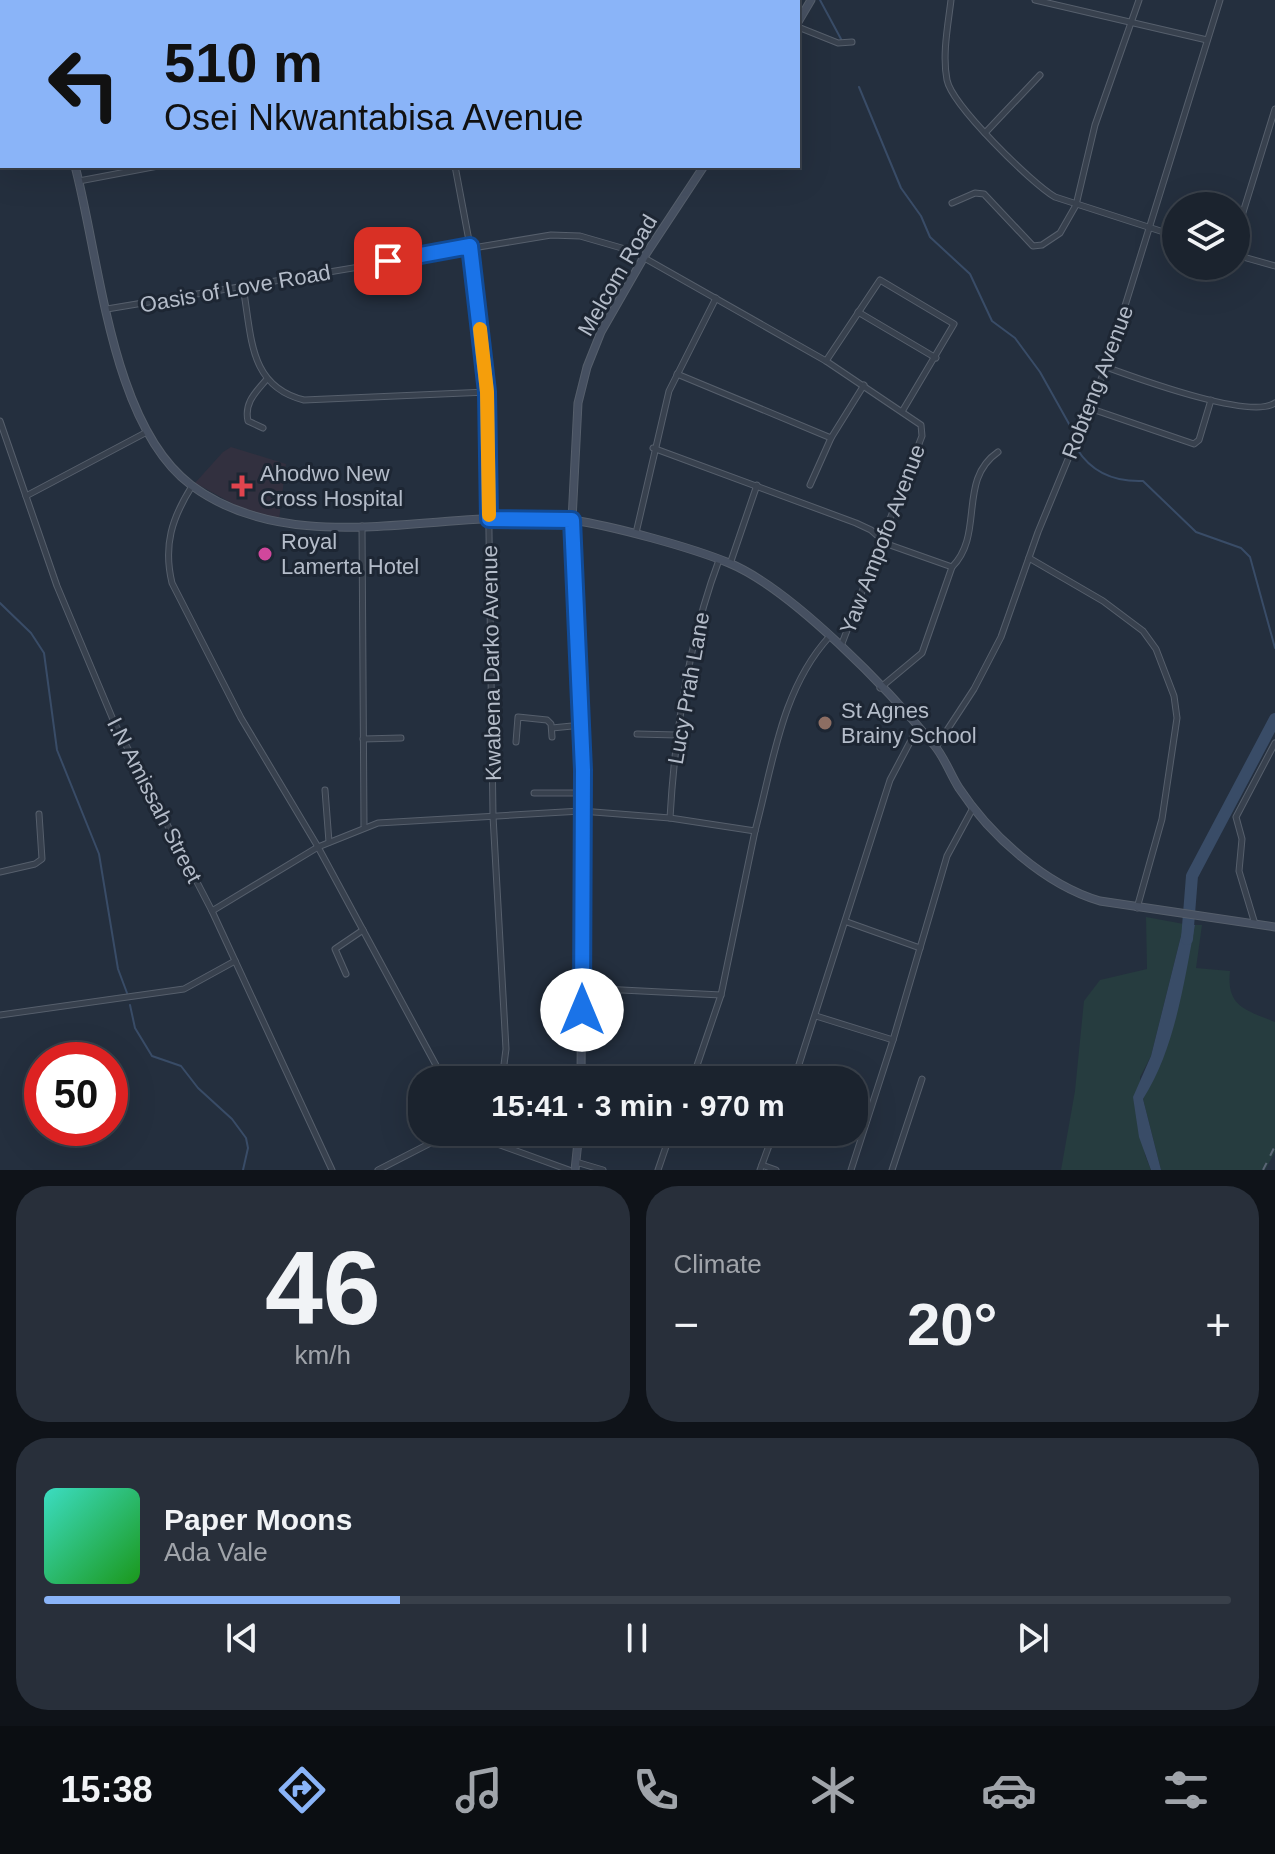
<!DOCTYPE html>
<meta charset="utf-8">
<style>
:root{--surface:#1b232e;--page:#282f3a;--text:#f1f3f6;--muted:#a0a4aa;--line:#39404a;--accent:#8ab4f8}
body{margin:0;font-family:Helvetica,sans-serif;background:var(--page);color:var(--text);height:100vh;display:flex;flex-direction:column;font-size:30px;white-space:nowrap}
*{box-sizing:border-box;margin:0}
p{font-size:26px;color:var(--muted)}
.icon{flex:none;width:44px;height:44px;fill:none;stroke:currentColor;stroke-width:2;stroke-linecap:round;stroke-linejoin:round}
.map{position:relative;height:1170px;overflow:hidden}
.side{display:flex;flex-direction:column;gap:16px;padding:16px;background:#0f1319;flex:1}
.side>*{flex:none}
.banner{position:absolute;left:0px;top:0px;width:800px;height:168px;box-shadow:0 8px 32px #0002,0 0 0 2px var(--line);background:#8ab4f8;color:#111;overflow:hidden}
.buttons{position:absolute;left:1162px;top:192px;display:grid;gap:16px}
.buttons a{display:grid;place-items:center;width:88px;height:88px;border-radius:50%;background:var(--surface);box-shadow:0 8px 32px #0002,0 0 0 2px var(--line);font-size:40px}
.speed{position:absolute;left:24px;top:1042px;display:flex;gap:16px;font-size:40px;font-weight:700;text-align:center}
.speed>*{display:grid;place-content:center;width:104px;height:104px;border-radius:50%;background:var(--surface);box-shadow:0 8px 32px #0002,0 0 0 2px var(--line);line-height:1}
.speed .limit{border:12px solid #d22;background:#fff;color:#111}
.pin{position:absolute;display:grid;place-items:center;width:68px;height:68px;color:#fff;margin:-34px;border-radius:16px;box-shadow:0 4px 12px #0006}
.me{position:absolute;width:88px;margin:-44px;rotate:0deg;stroke-linejoin:round;filter:drop-shadow(0 0 6px #0008)}
.turn{display:flex;align-items:center;gap:28px;height:168px;padding:0 32px;font-size:36px}
.turn .icon{width:104px;height:104px;stroke-width:2.5}
.turn b{display:block;font-size:56px;line-height:68px}
.big{font-size:60px;font-weight:700;line-height:1.1}
.side .tile{flex:1;display:flex;flex-direction:column;justify-content:center;gap:12px;min-width:0;padding:0 28px;border-radius:32px;background:var(--page)}
.side .dial{align-items:center;gap:0}
.dial b{font-size:104px;line-height:1}
.song{display:flex;align-items:center;gap:24px}
.cover{width:96px;height:96px;border-radius:12px;background:linear-gradient(135deg,hsl(170 70% 55%),hsl(120 70% 35%))}
.played{height:8px;border-radius:4px;background:linear-gradient(90deg,var(--accent) 30%,var(--line) 30%)}
.keys{display:flex;justify-content:space-around;direction:ltr}
.heat{display:flex;justify-content:space-between;align-items:center;font-size:44px;direction:ltr}
.side .tiles{flex:1;display:grid;gap:16px;grid-template-columns:1fr 1fr}
.tile:last-child{grid-column:span 2}
.trip{position:absolute;left:408px;top:1066px;width:460px;height:80px;border-radius:32px;background:var(--surface);box-shadow:0 8px 32px #0002,0 0 0 2px var(--line);font-weight:700;line-height:80px;text-align:center}
.tabs{display:flex;height:128px;justify-content:space-around;align-items:center;background:#0b0e12;color:var(--muted)}
.tabs .icon{width:56px;height:56px}
.tabs .active{color:var(--accent)}
.tabs b{font-size:36px;color:var(--text)}
.map>svg:first-child{display:block}
</style>
<div class="map">
<svg width="1275" height="1170" viewBox="0 0 1275 1170">
<rect width="100%" height="100%" fill="#242f3e"/>
<polygon fill="#32303f" points="231,447 286,464 279,520 246,511 195,483 223,452"/>
<g fill="#263c3f">
<polygon points="1146,917 1184,924 1151,1056 1140,1077 1145,1155 1151,1170 1061,1170 1075,1091 1084,1001 1100,980 1147,969"/>
<path d="M1195 925H1202L1196 968 1230 971C1226 1007 1246 1010 1275 1022V1152L1265 1170H1161L1143 1099 1166 1049Z"/>
</g>
<path fill="#394c67" d="M1184 924 1195 925C1184 982 1175 1049 1143 1099L1161 1170H1151L1139 1137 1133 1097 1151 1056Z"/>
<g fill="none" stroke-linecap="round" stroke-linejoin="round">
<g stroke="#394c67" stroke-width="2">
<polyline points="820,0 841,39"/>
<polyline points="859,87 901,188 921,216 930,237 970,274 992,321 1015,338 1040,372 1073,431"/>
<path d="M1077 449C1092 473 1115 482 1143 481L1196 532 1241 548 1250 557 1275 648"/>
<polyline points="0,603 31,633 44,653 57,750 99,854 118,969 127,993"/>
<polyline points="130,1005 135,1028 152,1056 181,1066 198,1088 232,1119 246,1138 248,1148 243,1170"/>
</g>
<polyline stroke="#394c67" stroke-width="12" points="1187,939 1192,876 1275,719"/>
<defs>
<g id="street">
<polyline points="177,0 177,2"/>
<polyline points="303,0 303,2"/>
<polyline points="423,0 423,2"/>
<polyline points="554,0 555,2"/>
<path d="M951 0C948 25 942 55 947 80 952 105 1031 183 1055 197L1176 236"/>
<polyline points="1035,0 1207,40"/>
<polyline points="672,2 673,0"/>
<polyline points="798,27 838,43 852,42"/>
<polyline points="985,133 1040,75"/>
<polyline points="0,144 2,143"/>
<polyline points="455,166 470,246 487,392 493,816 506,1049 502,1080"/>
<polyline points="79,181 158,166"/>
<polyline points="952,203 975,193 984,194 1033,246 1042,245 1060,233 1076,205 1095,125 1139,0"/>
<polyline points="1236,235 1275,109"/>
<polyline points="1236,255 1275,266"/>
<path d="M243 287C252 336 248 386 304 400L487 392"/>
<polyline points="107,309 551,235 580,236 632,251 826,361 921,425 922,436 841,646"/>
<polyline points="858,312 936,358"/>
<polyline points="826,361 880,280 954,324 903,410"/>
<path d="M1106 367C1136 378 1250 420 1275 403"/>
<polyline points="677,374 831,438 864,385"/>
<polyline points="1089,408 1194,444 1199,440 1211,400"/>
<polyline points="0,421 57,586 114,722 212,911 332,1170"/>
<path d="M263 428 248 421C244 403 255 393 266 380"/>
<polyline points="653,448 856,523 871,530 887,544 952,567 922,653 880,688"/>
<polyline points="810,485 831,438"/>
<path d="M192 486C172 518 163 545 172 583L241 718 318 847 444 1080"/>
<polyline points="26,496 145,433"/>
<polyline points="362,526 364,826"/>
<polyline points="636,533 669,391 716,298"/>
<polyline points="1029,558 1103,601 1143,631 1156,649 1174,696 1177,718 1162,819 1137,908"/>
<polyline points="730,564 757,485"/>
<path d="M952 567C985 534 957 480 998 452"/>
<polyline points="552,728 582,725"/>
<polyline points="637,734 677,735"/>
<polyline points="363,739 401,738"/>
<polyline points="516,742 518,717 547,720 551,724 552,737"/>
<polyline points="936,747 974,689 1001,637 1038,532 1106,367 1220,0"/>
<polyline points="325,790 329,842"/>
<polyline points="534,793 582,793"/>
<path d="M670 818C675 729 688 643 719 560"/>
<polyline points="0,872 35,864 42,859 39,814"/>
<path d="M212 911 318 847 378 823 581 811 670 818 755 831C773 764 781 690 829 637"/>
<polyline points="847,922 920,948"/>
<polyline points="1255,924 1239,871 1242,839 1236,817 1275,743"/>
<polyline points="346,974 335,949 363,930"/>
<polyline points="582,988 721,995"/>
<polyline points="0,1015 184,989 235,961"/>
<polyline points="816,1016 893,1040 851,1170"/>
<polyline points="893,1040 947,856 973,808"/>
<polyline points="692,1080 721,995 755,831"/>
<polyline points="794,1080 890,780 918,727"/>
<polyline points="477,1132 489,1140"/>
<polyline points="491,1132 489,1141 569,1170"/>
<polyline points="576,1162 603,1170"/>
<polyline points="762,1165 776,1170"/>
<polyline points="378,1170 452,1132"/>
<polyline points="658,1170 671,1132"/>
<polyline points="760,1170 774,1132"/>
<polyline points="892,1170 922,1079"/>
</g>
<g id="secondary">
<polyline points="30,0 30,2"/>
<polyline points="798,22 811,0"/>
<path d="M75 166C100 260 111 425 191 485 297 564 450 505 572 520 613 526 690 547 729 563 792 589 890 691 934 745 945 758 950 774 959 788 990 835 1045 885 1100 901L1275 927"/>
<polyline points="581,1080 583,770 572,520 578,403 587,367 601,332 644,257 704,166"/>
<polyline points="575,1170 579,1132"/>
</g>
</defs>
<use href="#street" stroke="#565f6c" stroke-width="7"/>
<use href="#secondary" stroke="#565f6c" stroke-width="9"/>
<use href="#street" stroke="#38414e" stroke-width="5"/>
<use href="#secondary" stroke="#465061" stroke-width="7"/>
<polyline stroke="#5a6575" stroke-width="2" stroke-dasharray="8 8" stroke-linecap="butt" points="1263,1170 1275,1146"/>
</g>
<g fill="none" stroke-linecap="round" stroke-linejoin="round">
<defs>
<polyline id="route" points="388,261 470,246 487,392 489,519 572,520 583,770 582,1010"/>
</defs>
<use href="#route" stroke="#114b97" stroke-width="20"/>
<use href="#route" stroke="#1a73e8" stroke-width="14"/>
<polyline stroke="#f59e0b" stroke-width="14" points="480,329 487,392 489,515"/>
</g>
<path fill="#e0444e" stroke="#1d2633" stroke-width="3" d="M238 474h8v8h8v8h-8v8h-8v-8h-8v-8h8z"/>
<circle fill="#d1479c" stroke="#1d2633" stroke-width="3" cx="265" cy="554" r="8"/>
<circle fill="#8d6e63" stroke="#1d2633" stroke-width="3" cx="825" cy="723" r="8"/>
<g text-anchor="middle" stroke-width="6" stroke-linejoin="round" paint-order="stroke">
<g font-size="22" fill="#b4bcc9" stroke="#1d2633">
<text transform="translate(617 275) rotate(-60)" y="8">Melcom Road</text>
<text transform="translate(235 288) rotate(-10)" y="8">Oasis of Love Road</text>
<text transform="translate(1097 382) rotate(-69)" y="8">Robteng Avenue</text>
<text transform="translate(882 539) rotate(-69)" y="8">Yaw Ampofo Avenue</text>
<text transform="translate(491 663) rotate(-91)" y="8">Kwabena Darko Avenue</text>
<text transform="translate(688 688) rotate(-80)" y="8">Lucy Prah Lane</text>
<text transform="translate(155 800) rotate(63)" y="8">I.N Amissah Street</text>
</g>
<g font-size="22" fill="#b4bcc9" stroke="#1d2633" text-anchor="start">
<text x="260" y="481">Ahodwo New<tspan x="260" dy="25">Cross Hospital</tspan></text>
<text x="281" y="549">Royal<tspan x="281" dy="25">Lamerta Hotel</tspan></text>
<text x="841" y="718">St Agnes<tspan x="841" dy="25">Brainy School</tspan></text>
</g>
</g>
</svg>
<div class="buttons">
<a><svg class="icon" aria-label="layers" viewBox="0 0 24 24"><path d="M12 4l9 5-9 5-9-5zM3 14l9 5 9-5"/></svg></a>
</div>
<div class="speed"><div class="limit">50</div></div>
<div class="pin" style="left:388px;top:261px;background:#d93025"><svg class="icon" aria-label="arrive" viewBox="0 0 24 24"><path d="M6 21V4h12l-3 4 3 4H6"/></svg></div>
<svg class="me" style="left:582px;top:1010px" viewBox="-20 -20 40 40"><circle r="19" fill="#fff"/><path d="M0-13L10 11 0 6-10 11z" fill="#1a73e8"/></svg>
<div class="trip">15:41 · 3 min · 970 m</div>
<div class="banner">
<div class="turn"><svg class="icon" aria-label="left" viewBox="0 0 24 24"><path d="M17 20v-9H6M10 6l-5 5 5 5"/></svg><div><b>510 m</b>Osei Nkwantabisa Avenue</div></div>
</div>
</div>
<section class="side">
<div class="tiles">
<div class="tile dial"><b>46</b><p>km/h</p></div>
<div class="tile"><p>Climate</p>
<div class="heat"><a>−</a><b class="big">20°</b><a>+</a></div>
</div>
<div class="tile">
<div class="song"><i class="cover"></i><div><b>Paper Moons</b><p>Ada Vale</p></div></div>
<div class="played"></div>
<div class="keys"><svg class="icon" aria-label="previous" viewBox="0 0 24 24"><path d="M18 5L8 12l10 7zM5 5v14"/></svg><svg class="icon" aria-label="pause" viewBox="0 0 24 24"><path d="M8 5v14M16 5v14"/></svg><svg class="icon" aria-label="next" viewBox="0 0 24 24"><path d="M6 5l10 7-10 7zM19 5v14"/></svg></div>
</div>
</div>
</section>
<nav class="tabs">
<b>15:38</b>
<svg class="icon active" aria-label="directions" viewBox="0 0 24 24"><path d="M12 3l9 9-9 9-9-9zM9 14v-3h6M13 9l2 2-2 2"/></svg>
<svg class="icon" aria-label="music" viewBox="0 0 24 24"><path d="M9 18V5l10-2v13"/><circle cx="6" cy="18" r="3"/><circle cx="16" cy="16" r="3"/></svg>
<svg class="icon" aria-label="phone" viewBox="0 0 24 24"><path d="M5 4h4l2 5-3 2q2 4 5 5l2-3 5 2v4C11 20 4 13 5 4z"/></svg>
<svg class="icon" aria-label="climate" viewBox="0 0 24 24"><path d="M12 3v18M4 7l16 10M4 17L20 7"/></svg>
<svg class="icon" aria-label="car" viewBox="0 0 24 24"><path d="M5 17H2v-5l4-1 3-4h7l3 4 3 1v5h-3M9 17h6M6 11h13"/><circle cx="7" cy="17" r="2"/><circle cx="17" cy="17" r="2"/></svg>
<svg class="icon" aria-label="filters" viewBox="0 0 24 24"><path d="M4 7h16M4 17h16"/><circle cx="9" cy="7" r="2"/><circle cx="15" cy="17" r="2"/></svg>
</nav>
